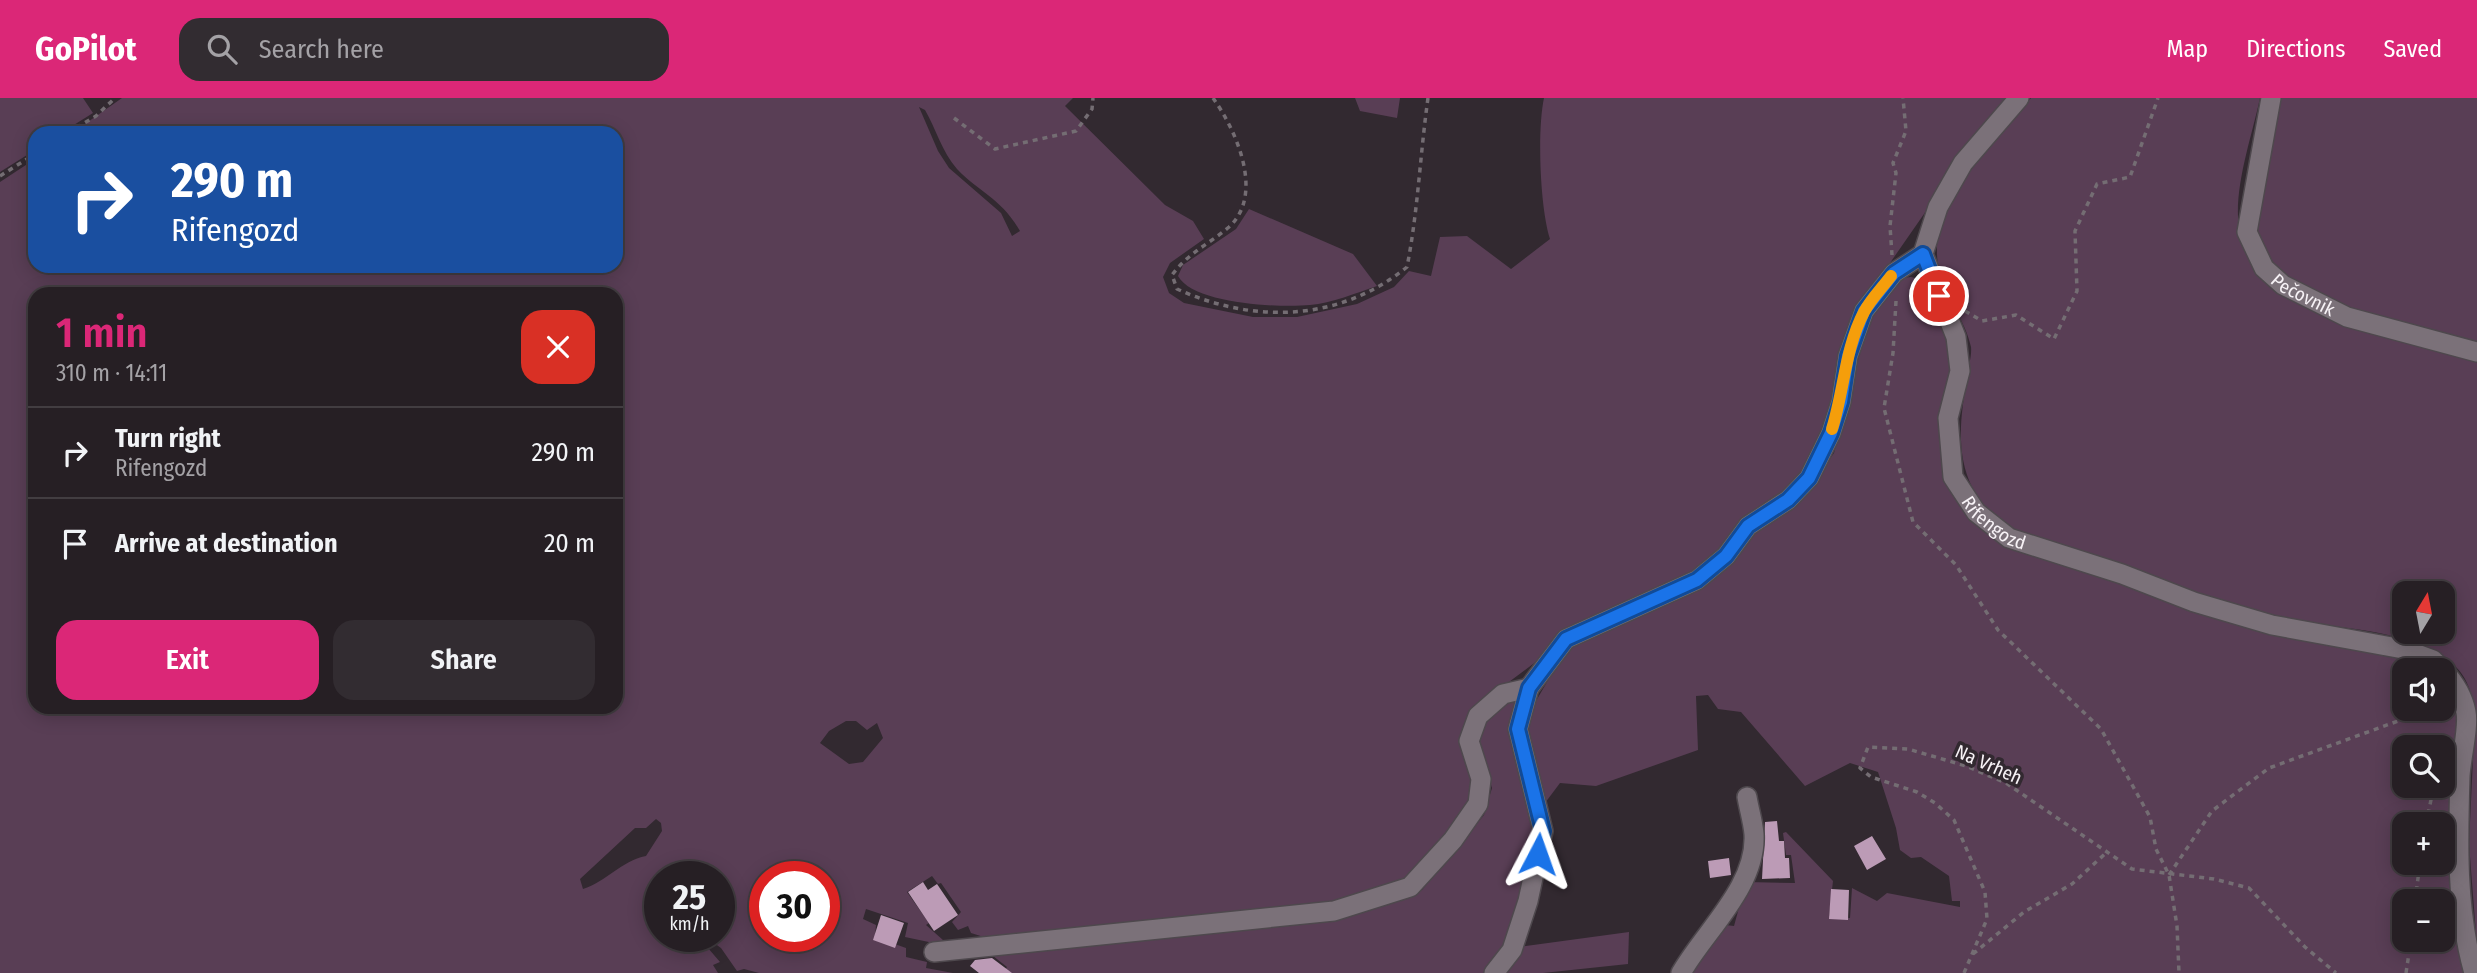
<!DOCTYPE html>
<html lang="en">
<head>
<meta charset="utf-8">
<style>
  body { margin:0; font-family:"Fira Sans Condensed",sans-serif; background:#322c31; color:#f1f3f6; height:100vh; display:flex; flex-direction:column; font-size:26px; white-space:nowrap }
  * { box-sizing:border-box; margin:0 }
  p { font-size:23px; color:#a4a2a6 }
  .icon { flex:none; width:38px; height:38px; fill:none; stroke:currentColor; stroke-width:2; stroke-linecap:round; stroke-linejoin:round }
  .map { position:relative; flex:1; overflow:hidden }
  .details { position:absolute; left:28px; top:189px; width:595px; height:427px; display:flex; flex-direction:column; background:#261f24; border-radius:21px; box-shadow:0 4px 18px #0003,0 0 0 2px #423d41 }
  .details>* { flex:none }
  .banner { position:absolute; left:28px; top:28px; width:595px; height:147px; border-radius:21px; box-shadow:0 4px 18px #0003,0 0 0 2px #423d41; background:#1a4fa0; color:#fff; overflow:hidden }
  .needle { width:46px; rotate:10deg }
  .controls { position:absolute; left:2392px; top:483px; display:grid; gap:14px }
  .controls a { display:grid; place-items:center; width:63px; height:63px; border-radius:14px; background:#261f24; box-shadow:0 4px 18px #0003,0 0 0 2px #423d41; font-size:35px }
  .speed { position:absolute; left:644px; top:763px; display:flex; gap:14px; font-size:35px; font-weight:700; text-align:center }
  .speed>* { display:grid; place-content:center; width:91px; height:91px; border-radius:50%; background:#261f24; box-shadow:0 4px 18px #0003,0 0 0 2px #423d41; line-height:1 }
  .speed small { font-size:18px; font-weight:400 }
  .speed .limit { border:10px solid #d22; background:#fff; color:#111 }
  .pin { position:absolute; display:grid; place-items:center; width:60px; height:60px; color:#fff; margin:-30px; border:4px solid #fff; border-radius:50%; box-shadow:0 2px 7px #0007 }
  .me { position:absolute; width:77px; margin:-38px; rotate:4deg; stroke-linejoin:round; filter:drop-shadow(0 0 5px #0008) }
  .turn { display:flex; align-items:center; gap:24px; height:147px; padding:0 28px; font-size:32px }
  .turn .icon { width:91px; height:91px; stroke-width:2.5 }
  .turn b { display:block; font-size:49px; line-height:60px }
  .round { display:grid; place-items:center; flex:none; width:74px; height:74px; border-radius:21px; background:#322c31 }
  .summary { display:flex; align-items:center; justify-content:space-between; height:119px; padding:0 28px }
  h1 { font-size:42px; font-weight:600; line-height:52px; color:#db2777 }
  .cta { display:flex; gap:14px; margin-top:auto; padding:14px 28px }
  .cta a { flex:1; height:80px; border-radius:21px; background:#db2777; color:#fff; font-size:28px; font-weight:600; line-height:80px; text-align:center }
  .cta a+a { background:#322c31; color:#f1f3f6 }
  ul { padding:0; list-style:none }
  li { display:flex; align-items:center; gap:21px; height:91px; padding:0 28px; border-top:2px solid #423d41 }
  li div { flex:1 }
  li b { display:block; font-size:26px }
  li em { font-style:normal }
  header { display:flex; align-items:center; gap:42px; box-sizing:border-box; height:98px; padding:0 35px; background:#db2777; color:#fff }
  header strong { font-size:33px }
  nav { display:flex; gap:38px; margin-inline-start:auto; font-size:24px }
  .search { width:490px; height:63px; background:#322c31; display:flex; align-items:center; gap:18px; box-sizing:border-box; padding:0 24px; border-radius:21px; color:#a4a2a6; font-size:26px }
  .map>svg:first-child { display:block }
  .green { fill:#593e55; fill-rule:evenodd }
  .building { fill:#bc9bb6 }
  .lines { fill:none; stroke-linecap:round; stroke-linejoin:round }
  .street-casing { stroke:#4e484d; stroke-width:22 }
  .path { stroke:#746d73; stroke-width:3.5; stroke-dasharray:5 5; stroke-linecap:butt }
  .street { stroke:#7b7179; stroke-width:19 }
  .route-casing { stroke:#114b97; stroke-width:18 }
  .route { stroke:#1a73e8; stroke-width:12 }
  .slow { stroke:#f59e0b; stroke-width:12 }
  .labels { text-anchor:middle; stroke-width:7; stroke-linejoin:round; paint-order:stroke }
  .street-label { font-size:19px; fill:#f7f2f6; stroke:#322930 }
</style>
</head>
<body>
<header>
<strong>GoPilot</strong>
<div class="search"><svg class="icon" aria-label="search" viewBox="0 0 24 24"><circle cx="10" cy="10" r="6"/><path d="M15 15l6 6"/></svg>Search here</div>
<nav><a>Map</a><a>Directions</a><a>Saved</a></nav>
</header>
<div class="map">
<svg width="2477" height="875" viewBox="0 0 2477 875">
  <rect width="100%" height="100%" fill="#322930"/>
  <path class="green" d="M0 0H83L93 15 61 35H35V52L0 74Z
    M122 0H1073L1065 8 1165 107 1193 123 1204 141 1170 165 1163 179 1169 195 1184 205 1253 219H1297L1357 206 1394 189 1409 173 1431 178 1440 139 1467 138 1511 171 1550 141C1540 109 1537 33 1544 0H2009L1942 84 1924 116 1874 188 1822 343 1804 374 1710 464 1556 544 1537 563 1470 613 1461 637 1465 664 1475 686 1470 705 1409 781 1343 803 987 840 971 835 968 828 958 832 952 824 961 814 941 785 938 786 932 778 907 794 929 825 926 827 943 842V847L905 839 908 825 866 811 863 821 876 827 875 839 906 850V859L927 864 926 870 953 875H759L744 871 737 873 721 850 707 840 702 843 720 864 713 867 718 875H0V84L35 61V168H616V35H72ZM919 9 925 12C936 31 942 54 957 71 980 95 1001 100 1020 133L1012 138 1001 115 949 70 938 53ZM35 196H616V609H35ZM846 623H856L867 632 877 625 883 640 863 664 849 666 820 645 829 633ZM656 721 661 725 662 733 646 758C621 763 606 784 583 791L580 781 635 730H646ZM660 779H719V838H660ZM765 779H824V838H765Z
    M1355 0H1400L1397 20 1360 13Z
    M2031 0H2260C2251 43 2230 98 2241 141 2261 221 2409 243 2477 262V848L2469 746 2475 619C2473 597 2468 577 2449 563 2401 528 2333 532 2276 519 2216 506 2158 484 2100 464 2069 453 2035 445 2007 427 1992 417 1979 405 1972 389 1955 354 1961 316 1967 280 1968 270 1972 258 1971 249 1965 221 1945 199 1939 171 1924 110 1996 43 2031 0ZM2404 495H2443V534H2404Z
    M2279 0H2477V247L2342 210 2281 180 2259 145 2255 119Z
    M1249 111 1353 156 1377 188C1356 195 1332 205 1310 207 1280 210 1193 206 1178 178L1183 167 1236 131Z
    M1911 179 1924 182 1952 249 1941 351 1943 369 2024 455 2066 469 2412 561 2432 572H2404V611H2443V581L2458 602 2467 875H1688L1717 826 1734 828 1746 784 1795 785 1791 757H1786L1783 735 1786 734 1833 783 1829 818 1850 820 1852 790 1877 803 1887 795 1960 809V803H1952L1949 778 1921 759 1911 760 1900 752 1896 730 1878 674 1850 665 1805 688 1741 614 1718 611 1708 597 1696 598 1698 652 1596 688 1560 685 1545 705 1526 637V620L1564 555 1584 538 1623 518 1750 438 1808 392 1834 355 1867 227 1886 190 1902 180ZM2404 649H2443V688H2404ZM2404 726H2443V765H2404ZM2404 803H2443V842H2404Z
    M1510 601 1517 602 1536 743 1515 833 1488 875H1003L1007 869 988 854 1330 821 1422 792 1484 717 1492 690 1476 637 1484 620Z
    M1629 834 1628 866 1543 875H1502L1518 849Z"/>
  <path class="building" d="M1777 723 1779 743H1784L1785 760H1789L1790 780 1762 781 1765 724Z
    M1872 738 1886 761 1867 772 1854 748Z
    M1729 760 1731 777 1710 780 1708 763Z
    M923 784 928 792 937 786 958 817 934 833 908 794Z
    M1831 791 1849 792 1848 822 1829 821Z
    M881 817 904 825 895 850 873 842Z
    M992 860 1012 875H979L970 868 975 862Z"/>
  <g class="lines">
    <g class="street-casing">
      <g id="street">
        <path id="s1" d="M2019 0 1963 65 1938 109 1923 156 1956 239 1960 273 1948 320 1953 379 1976 414 2009 440 2122 476 2194 504 2272 527 2403 551 2433 562 2443 572"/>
        <path id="s2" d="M2271 0 2247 134 2264 170 2283 187 2347 219 2477 254"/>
        <path d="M2443 572C2454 584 2463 598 2466 614 2469 629 2461 660 2460 678 2458 743 2456 812 2474 875"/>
        <path d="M934 854 1334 813 1410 789 1453 742 1478 706 1481 681 1469 643 1478 618 1503 596 1529 590"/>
        <path d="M1494 875 1512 852 1528 803 1543 733 1518 631 1529 590 1566 541 1697 482 1726 458 1748 428 1788 402 1809 380 1831 335 1841 304 1848 258 1864 213 1894 175 1923 156"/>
        <path d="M1681 875C1705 833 1757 788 1754 736 1753 724 1749 711 1747 699"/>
      </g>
    </g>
    <path class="path" d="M1213 0C1236 32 1265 96 1229 129 1208 147 1189 154 1172 177L1177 191C1254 226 1339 224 1407 169 1418 113 1420 57 1428 0
      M954 20 995 51 1076 33 1092 11 1093 0
      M68 35 96 18 115 0
      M0 78 35 56
      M1892 157 1890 128 1896 75 1893 65 1906 33 1903 0
      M1896 203 1893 255 1884 310 1913 424 1956 467 1998 532 2101 631 2150 719 2156 751 2169 777 2177 828 2179 875
      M1965 213 1982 223 2016 217 2054 241 2077 193 2075 133 2097 86 2130 79 2158 0
      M2426 726 2432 697 2438 688
      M2169 777 2212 713 2269 670 2431 611
      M2415 803 2420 765
      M1973 856 2024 814 2072 786 2107 754
      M1964 875 1987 821 1985 794 1954 722 1935 705 1917 694 1871 679 1860 670 1868 649 1908 651 1966 668 2006 685 2132 771 2214 781 2249 790 2305 849 2336 875
      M2406 875 2411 842"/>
    <use href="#street" class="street"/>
  </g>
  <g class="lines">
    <g class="route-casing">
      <path id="route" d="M1538 756 1543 733 1518 631 1529 590 1566 541 1697 482 1726 458 1748 428 1788 402 1809 380 1831 335 1841 304 1848 258 1864 213 1894 175 1923 156 1939 198"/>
    </g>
    <use href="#route" class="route"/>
    <path class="slow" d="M1832 331C1844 293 1845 250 1864 214 1871 201 1882 190 1891 178"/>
  </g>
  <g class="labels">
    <g class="street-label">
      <text dy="7" stroke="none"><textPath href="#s2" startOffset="224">Pečovnik</textPath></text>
      <text dy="7" stroke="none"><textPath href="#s1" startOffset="480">Rifengozd</textPath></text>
      <text transform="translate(1989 666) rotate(24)" y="7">Na Vrheh</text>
    </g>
  </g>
</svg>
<div class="controls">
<a><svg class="needle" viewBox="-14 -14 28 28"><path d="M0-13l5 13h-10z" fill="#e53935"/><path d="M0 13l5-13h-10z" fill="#a4a2a6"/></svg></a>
<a><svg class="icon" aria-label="sound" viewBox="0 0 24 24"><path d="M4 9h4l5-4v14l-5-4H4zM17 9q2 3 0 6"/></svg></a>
<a><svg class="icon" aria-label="search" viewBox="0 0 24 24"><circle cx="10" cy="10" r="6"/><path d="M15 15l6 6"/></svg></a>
<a>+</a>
<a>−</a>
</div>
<div class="speed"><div>25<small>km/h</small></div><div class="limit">30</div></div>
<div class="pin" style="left:1939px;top:198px;background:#d93025"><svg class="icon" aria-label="arrive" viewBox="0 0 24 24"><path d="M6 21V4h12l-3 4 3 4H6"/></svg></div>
<svg class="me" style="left:1538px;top:756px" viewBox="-20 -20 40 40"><path d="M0-17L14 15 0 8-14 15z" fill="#1a73e8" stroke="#fff" stroke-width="4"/></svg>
<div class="banner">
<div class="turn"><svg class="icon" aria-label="right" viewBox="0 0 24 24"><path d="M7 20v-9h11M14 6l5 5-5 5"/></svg><div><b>290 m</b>Rifengozd</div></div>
</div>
<section class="details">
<div class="summary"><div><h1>1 min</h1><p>310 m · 14:11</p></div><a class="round" style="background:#d93025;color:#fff"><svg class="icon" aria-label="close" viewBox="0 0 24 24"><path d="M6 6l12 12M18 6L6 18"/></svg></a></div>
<ul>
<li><svg class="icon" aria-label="right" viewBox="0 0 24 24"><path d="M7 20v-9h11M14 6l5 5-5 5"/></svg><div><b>Turn right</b><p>Rifengozd</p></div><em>290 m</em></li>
<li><svg class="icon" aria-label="arrive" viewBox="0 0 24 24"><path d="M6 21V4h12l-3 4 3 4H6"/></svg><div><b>Arrive at destination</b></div><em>20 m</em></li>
</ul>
<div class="cta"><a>Exit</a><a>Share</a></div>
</section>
</div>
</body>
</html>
